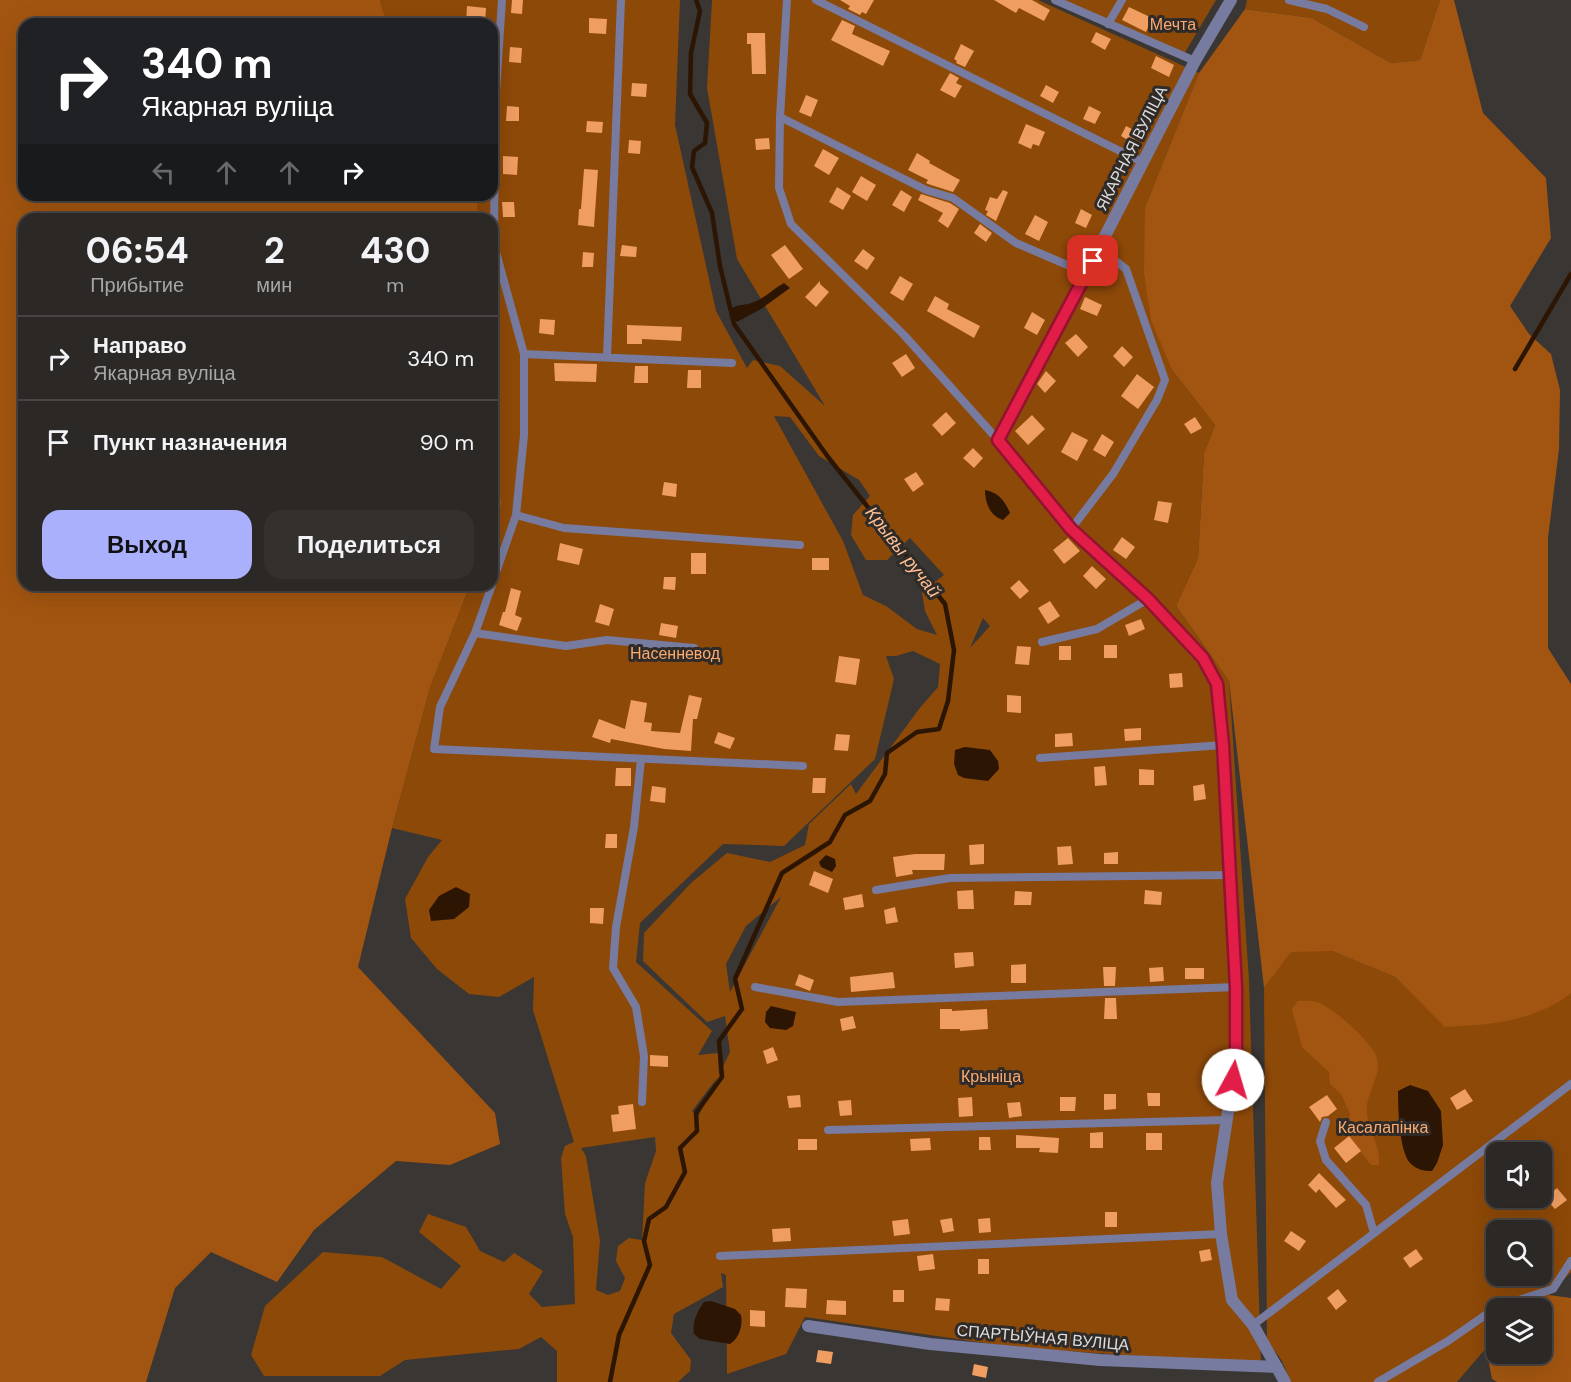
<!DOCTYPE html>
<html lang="ru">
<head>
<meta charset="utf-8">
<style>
  body { margin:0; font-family:"DM Sans",sans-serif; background:#33302e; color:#f1f3f6; height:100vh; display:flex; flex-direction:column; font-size:22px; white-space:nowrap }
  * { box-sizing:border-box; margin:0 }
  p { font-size:20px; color:#a6a6a7 }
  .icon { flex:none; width:33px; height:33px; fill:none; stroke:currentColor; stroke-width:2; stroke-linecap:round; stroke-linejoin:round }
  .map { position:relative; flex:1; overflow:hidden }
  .sheet { position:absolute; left:18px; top:213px; width:480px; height:378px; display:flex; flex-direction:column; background:#2b2826; border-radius:18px; box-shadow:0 6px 24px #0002,0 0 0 2px #474443 }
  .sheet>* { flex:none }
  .guide { position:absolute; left:18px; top:18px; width:480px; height:183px; border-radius:18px; box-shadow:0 6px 24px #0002,0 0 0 2px #474443; background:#202124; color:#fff; overflow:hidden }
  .tools { position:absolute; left:1486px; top:1142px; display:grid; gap:12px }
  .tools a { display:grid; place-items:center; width:66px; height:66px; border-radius:12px; background:#2b2826; box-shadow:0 6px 24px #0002,0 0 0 2px #474443; font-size:30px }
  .pin { position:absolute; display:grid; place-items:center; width:51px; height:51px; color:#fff; margin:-26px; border-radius:12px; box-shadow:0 3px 9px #0006 }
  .me { position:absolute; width:66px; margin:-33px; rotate:6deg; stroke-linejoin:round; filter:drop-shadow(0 0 4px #0008) }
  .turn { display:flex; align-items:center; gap:21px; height:126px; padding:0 24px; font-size:27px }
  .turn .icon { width:78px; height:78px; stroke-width:2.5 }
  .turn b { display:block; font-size:42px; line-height:51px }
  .lanes { display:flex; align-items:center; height:57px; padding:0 24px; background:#0003; justify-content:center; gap:30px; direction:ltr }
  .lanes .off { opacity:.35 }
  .eta { display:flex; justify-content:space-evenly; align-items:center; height:102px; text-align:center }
  .eta b { font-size:36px; font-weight:700; line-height:42px }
  .primary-button { display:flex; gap:12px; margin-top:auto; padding:12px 24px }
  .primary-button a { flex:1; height:69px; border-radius:18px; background:#aab0fb; color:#111; font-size:24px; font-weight:700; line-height:69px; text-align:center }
  .primary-button a+a { background:#33302e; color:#f1f3f6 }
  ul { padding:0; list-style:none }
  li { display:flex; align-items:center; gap:18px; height:84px; padding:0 24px; border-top:2px solid #474443 }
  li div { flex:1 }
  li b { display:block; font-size:22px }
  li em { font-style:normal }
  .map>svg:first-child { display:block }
  .green { fill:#8d4908; fill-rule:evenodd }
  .forest { fill:#a25510 }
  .water { fill:#2d1503 }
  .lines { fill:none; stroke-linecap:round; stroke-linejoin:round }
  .stream { stroke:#2d1503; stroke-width:4.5 }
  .building { fill:#ef9d61 }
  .service { stroke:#777b9f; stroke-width:8 }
  .minor { stroke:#777b9f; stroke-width:12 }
  .route-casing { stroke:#92132f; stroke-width:15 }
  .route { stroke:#e11d48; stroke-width:10 }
  .labels { text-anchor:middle; stroke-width:6; stroke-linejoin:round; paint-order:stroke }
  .park-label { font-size:16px; fill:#fdaa6e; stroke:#2f2b29 }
  .street-label { font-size:16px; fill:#dfdddc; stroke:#2f2b29 }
  .water-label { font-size:18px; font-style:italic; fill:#ffbf94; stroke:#2f2b29 }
</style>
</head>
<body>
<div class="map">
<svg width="1571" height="1382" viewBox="0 0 1571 1382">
  <rect width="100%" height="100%" fill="#393633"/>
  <path class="green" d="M380 0H680L675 125 716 311 747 368 753 360 780 366 825 406 737 259 707 88 712 0H1038L1199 73 1145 207 1172 370 1215 425 1204 453 1198 558 1176 606 1229 681 1249 980 1261 1364 1020 1348 805 1317 786 1354 727 1374 726 1275 721 1273 723 1287 674 1314 671 1333 691 1360 690 1371 678 1382H557V1351L541 1337 519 1349 405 1360 380 1376H264L251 1355 265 1306 323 1252 382 1257 441 1289 461 1266 419 1232 428 1214 466 1227 480 1251 504 1262 514 1253 543 1271 529 1294 542 1307 575 1304 573 1237 565 1214 561 1158 565 1146 574 1142 533 1010 534 977 499 997 469 994 437 969 411 938 405 899 428 857 442 840 392 828 430 688 470 585H492V530L502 504 492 461V219H477V195H492V24H387ZM774 416 790 417 819 456 859 480 870 496 853 515 851 535 866 560H887L910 538 944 575 922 592 925 611 937 635 917 629 886 606 863 595 843 541ZM983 618 990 626 970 648ZM913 651 940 664 938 687 919 709 856 794 851 784 809 824 805 845 770 862 727 853 691 883 644 933 643 961 707 1022 725 1016 730 1052 719 1075 718 1053 698 1055 712 1031 636 962 640 923 723 844 784 846 875 759 894 679 886 656H896ZM781 897 730 992 726 964 746 926ZM717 1078 698 1117 692 1111ZM655 1137 656 1151 645 1183 642 1240 629 1238 618 1246 616 1261 625 1278 620 1291 608 1295 596 1290 600 1241 586 1156 581 1148Z
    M1061 0H1216L1183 56Z
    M1247 0H1440L1420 60 1391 63 1312 18 1245 9Z
    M1291 951H1332L1395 977 1445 1026 1508 1003 1571 993V1272L1549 1295 1534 1308H1497V1339L1486 1348 1457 1382H1291L1282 1361 1267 1340 1264 988ZM1497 1152H1542V1197H1497ZM1497 1230H1542V1275H1497Z"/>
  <path class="forest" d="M0 0H380L387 24H24V195H477V219H24V585H470L430 688 392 828 358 967 495 1113 500 1144 450 1165 396 1161 314 1230 277 1282 211 1252 175 1288 146 1382H0Z
    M1440 0H1454L1483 113 1546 178 1551 238 1510 306 1529 334 1551 354 1560 390 1559 449 1548 538V648L1571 684V993C1564 1000 1555 1003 1547 1008 1512 1024 1483 1025 1445 1027L1395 977 1332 951 1291 952 1264 988 1229 681 1176 606 1198 558 1204 453 1215 425 1172 370 1151 320 1144 273 1145 207 1199 73 1245 9 1312 18 1391 63 1420 60Z
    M492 461 502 504 492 530Z
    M1298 1001C1304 1001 1311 1000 1316 1002 1331 1005 1373 1043 1377 1058 1382 1078 1365 1093 1367 1112 1368 1133 1381 1144 1379 1165H1371L1350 1139 1348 1131 1350 1114 1341 1094 1330 1084 1329 1072 1302 1047 1292 1009Z
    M1549 1295 1571 1298V1382H1497L1492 1379 1486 1348 1497 1339V1353H1542V1308H1534Z"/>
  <path class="water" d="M784 283 790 288 761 309 737 322 732 317 730 310C738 303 745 306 754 302 765 298 773 289 784 283Z
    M985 490C998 492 1005 501 1010 513L1003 520C990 516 985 503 985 490Z
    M965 747 990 750 998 761 999 769 988 781 964 778 958 775 954 764 955 750Z
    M826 855 835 859 836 866 832 872 821 867 819 862Z
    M456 887 470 894 469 907 454 919 431 921 429 910 439 896Z
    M771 1006 796 1012 793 1026 786 1030 770 1028 765 1022 766 1012Z
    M1410 1085 1428 1091 1441 1111 1443 1145 1437 1163 1432 1171C1424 1171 1417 1170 1410 1163 1399 1151 1398 1107 1398 1091Z
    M711 1301 735 1309 741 1315C743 1326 739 1338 730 1344L700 1339 694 1334C692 1322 697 1312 704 1302Z"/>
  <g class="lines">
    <path class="stream" d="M1515 369 1571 274
      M610 1382 619 1335 650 1265 644 1241 649 1219 666 1207 685 1172 680 1148 697 1131 696 1113 722 1077 719 1041 742 1009 735 979 782 873 830 842 845 815 870 801 885 774 887 753 917 732 939 729 948 701 954 650 945 604 828 457 734 324 720 266 712 213 692 167 694 151 705 143 707 123 690 94 691 53 700 11 696 0"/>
  </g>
  <path class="building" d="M512 0H523L522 14 511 13Z
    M840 0H874L866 14 862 12 860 15 848 9 850 6Z
    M994 0H1032L1050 10 1044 21 1019 8 1016 13Z
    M467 6 486 8 485 24H466Z
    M1129 7 1152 18 1146 32 1122 20Z
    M589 18 607 19 606 34 589 33Z
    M842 20 855 26 852 34 890 51 883 66 831 40Z
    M1096 32 1111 39 1105 50 1091 42Z
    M747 33H765L766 74H752L751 44H747Z
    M961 44 974 51 965 67 956 63 957 61 954 59Z
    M510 47 522 48 521 63 509 62Z
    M1156 56 1174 65 1169 77 1151 68Z
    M950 73 959 78 956 83 962 86 955 98 940 90Z
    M632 83 647 84 646 97 631 96Z
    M1046 85 1059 92 1053 103 1040 96Z
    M806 95 818 100 811 117 799 112Z
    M507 106 519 107V121H506Z
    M1089 106 1101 112 1095 124 1083 119Z
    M587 121 603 122 602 133 586 132Z
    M1026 124 1045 132 1039 146 1033 144 1031 149 1018 143Z
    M1126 126 1138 132 1133 143 1121 136Z
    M769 138 770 149 756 150 755 139Z
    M629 140 641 141 640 154 628 153Z
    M823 149 839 158 829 175 814 166Z
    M917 153 930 161 929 163 960 180 953 192 928 184 926 183 928 180 908 170Z
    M503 156 518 157 517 175 503 174Z
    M584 169 598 170 594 227 578 225 579 209H581Z
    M861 176 876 185 867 201 852 192Z
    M837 187 851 196 843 210 829 202Z
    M901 190 912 197 904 212 892 205Z
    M1003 190 1008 192 996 221 986 215 988 211 985 210 990 197 997 199Z
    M921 194 950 203 959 209 948 228 938 221 943 213 918 200Z
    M502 202H514L515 217H503Z
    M1081 209 1092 215 1086 228 1075 223Z
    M1035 215 1048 222 1039 241 1025 234Z
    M980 224 992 233 986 242 974 233Z
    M622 245 637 247 636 257 620 256Z
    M785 245 803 269 789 279 771 255Z
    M863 249 875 258 867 270 854 261Z
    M583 252 594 253 593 267H582Z
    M900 276 913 284 903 301 890 293Z
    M820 281V284L829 292 816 307 805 297Z
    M935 296 949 304 947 309 980 326 974 338 927 311Z
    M1085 297 1102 305 1097 316 1080 309Z
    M1032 312 1045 320 1037 335 1024 328Z
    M540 319 555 320 554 335 539 333Z
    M627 325 682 327 681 341 642 339V344H627Z
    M1076 334 1088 347 1078 357 1065 343Z
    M1122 346 1133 357 1124 367 1113 356Z
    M906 354 915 368 902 377 892 363Z
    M554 363 597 364 596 382 555 381Z
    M635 366H648V383H634Z
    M688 370H701V388H687Z
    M1046 371 1056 381 1045 393 1037 384Z
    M1137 374 1154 387 1138 409 1121 396Z
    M946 412 956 423 942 436 932 425Z
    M1032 415 1045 429 1028 445 1015 431Z
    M1195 417 1202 428 1191 434 1184 424Z
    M1072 432 1088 440 1077 461 1061 452Z
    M1102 434 1114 442 1105 457 1093 450Z
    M973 448 983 458 974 468 963 458Z
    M916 472 924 484 913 492 904 479Z
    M664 482 677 484 676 497 662 495Z
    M1158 501 1172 503 1168 523 1154 520Z
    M1122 537 1135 547 1126 559 1113 550Z
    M1068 538 1080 551 1064 564 1053 550Z
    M560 543 583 549 579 565 557 560Z
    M691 553H706V574H691Z
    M812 558H829V570H812Z
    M1092 566 1106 579 1096 589 1083 576Z
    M664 577H676L675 590 663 589Z
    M1019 580 1029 591 1020 599 1010 588Z
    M511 588 521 591 515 615 522 618 517 631 499 625 503 612H505Z
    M1050 601 1060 616 1048 624 1038 608Z
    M600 604 614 609 609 626 595 622Z
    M1141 619 1145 629 1129 636 1125 625Z
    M661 623 678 626 676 638 659 635Z
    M1104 645H1117V658H1104Z
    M1017 646 1031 647 1029 665 1015 664Z
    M1059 646H1071V660H1059Z
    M839 656 860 659 856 685 835 682Z
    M1182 673 1183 687 1170 688 1169 674Z
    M689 695 702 698 697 719H693L691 751 664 749 611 739 610 743 592 737 599 719 625 729 631 700 647 703 644 722 652 723 651 731 680 733Z
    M1007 695 1021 696V713L1007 712Z
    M1141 728V740L1125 741 1124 729Z
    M718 732 735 738 730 749 714 743Z
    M1072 733 1073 746 1055 747V734Z
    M836 734 850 735 848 751 834 750Z
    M1105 766 1107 785 1095 786 1094 767Z
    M616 768H631V786H615Z
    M1139 769 1154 770V785H1139Z
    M813 778H826L825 793H812Z
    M1204 784 1206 799 1194 801 1193 786Z
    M652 786 666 788 665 803 650 801Z
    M606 834H617V848H605Z
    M984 844V864L970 865 969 845Z
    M1071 846 1073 864 1058 865 1057 847Z
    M1118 852V864H1104V853Z
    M915 854H945L944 870H912L913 874 896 877 893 857Z
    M814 871 833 879 828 893 809 885Z
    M973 890 974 909H958L957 891Z
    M1145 890 1162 892 1161 905 1144 904Z
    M1015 891 1032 892 1031 905H1014Z
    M862 894 864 907 845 910 843 898Z
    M895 907 898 922 886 924 884 910Z
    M590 908H604L603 924 590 923Z
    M973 952 974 966 955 968 954 953Z
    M1026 964V983H1011V965Z
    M1103 967H1116L1115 986H1104Z
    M1163 967 1164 981 1150 982 1149 968Z
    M1185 968H1204V979H1185Z
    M893 972 895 988 851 992 850 977Z
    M799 974 814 980 810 991 795 985Z
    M1105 998H1116L1117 1019H1104Z
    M940 1009H952V1011L987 1009 988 1029 960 1031V1029H940Z
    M853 1016 856 1028 842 1031 840 1019Z
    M773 1047 778 1060 767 1064 763 1051Z
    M650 1055 668 1056V1067L650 1066Z
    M1465 1089 1473 1101 1457 1110 1450 1098Z
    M1147 1093H1160V1106H1148Z
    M1104 1094H1116V1109L1104 1110Z
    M800 1095 801 1107 789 1108 787 1096Z
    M1327 1095 1337 1109 1328 1116 1322 1117 1320 1122 1309 1107Z
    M972 1097 973 1116 959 1117 958 1098Z
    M1060 1097H1076L1075 1111H1060Z
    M851 1100 852 1115 840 1116 838 1101Z
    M1020 1102 1022 1116 1009 1118 1007 1103Z
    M633 1104 636 1129 613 1132 611 1115 619 1114 618 1106Z
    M1103 1132V1148H1090V1133Z
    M1146 1133H1162V1150H1146Z
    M1016 1135 1059 1138 1058 1153 1039 1152 1040 1148H1016Z
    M1349 1136 1361 1151 1346 1163 1334 1148Z
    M979 1137H990L991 1150H979Z
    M930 1138 931 1150 911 1151 910 1139Z
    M798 1139H817V1150H798Z
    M1319 1173 1346 1200 1336 1208 1319 1189 1316 1193 1308 1185Z
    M1557 1188 1567 1200 1555 1209 1545 1198Z
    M1105 1212H1117V1227H1105Z
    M952 1218 954 1231 943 1233 940 1220Z
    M990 1218 991 1232 979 1233 978 1219Z
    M908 1219 910 1234 894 1236 892 1221Z
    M790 1228 791 1241 773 1242 772 1229Z
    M1291 1231 1306 1241 1299 1251 1284 1241Z
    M1210 1249 1212 1260 1201 1262 1199 1251Z
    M1416 1249 1423 1259 1410 1268 1403 1258Z
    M933 1254 935 1269 919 1271 917 1256Z
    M978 1259H989V1274H978Z
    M786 1288 807 1289 806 1308 785 1307Z
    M1338 1289 1347 1301 1336 1310 1327 1298Z
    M893 1290H904V1302H893Z
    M936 1298 950 1299 949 1311 935 1310Z
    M827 1300 846 1301V1315L826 1314Z
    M750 1310 765 1311V1327L750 1326Z
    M1007 1330 1021 1331V1343L1006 1342Z
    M818 1350 833 1352 831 1364 816 1362Z
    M974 1364 988 1367 986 1378 972 1375Z"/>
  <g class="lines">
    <path class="service" d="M502 0 495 107 494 245 524 354 732 363
      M787 0 780 117 779 188 791 224 904 335 998 440
      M816 0 1142 162
      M1055 0 1195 61
      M1289 0 1327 9 1364 27
      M1108 24 1122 0
      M780 117 926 190 953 198 1016 243 1086 273
      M607 357 621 0
      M516 515 564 528 800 545
      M1071 529 1113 474 1157 400 1165 380 1126 269 1099 248
      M492 584 516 515 524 435V354
      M492 585 475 633 566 646 607 640 694 648
      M475 633 440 707 434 749 803 766
      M1042 642 1097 629 1148 599
      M1040 758 1223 745
      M641 759 634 827 616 927 613 968 636 1007 644 1056 642 1102
      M876 890 950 878 1231 875
      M755 987 838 1002 1236 987
      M1326 1122 1320 1141 1326 1160 1366 1205 1374 1233
      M828 1130 1227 1120
      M720 1256 1221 1234
      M1253 1325 1571 1084
      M1378 1382 1448 1341 1497 1307 1553 1289 1571 1261"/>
    <path class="minor" d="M1231 0 1195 61 1086 273 998 440 1071 529 1148 599 1203 658 1217 684 1231 875 1236 987V1060L1217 1183 1221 1234 1232 1300 1253 1325 1285 1382
      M808 1326 930 1344 1100 1360 1277 1367"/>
  </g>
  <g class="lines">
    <g class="route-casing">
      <path id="route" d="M1093 261 998 440 1071 529 1148 599 1203 658 1217 684 1223 745 1236 987V1060L1233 1080"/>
    </g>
    <use href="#route" class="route"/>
  </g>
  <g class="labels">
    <g class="park-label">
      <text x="1173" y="30">Мечта</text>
      <text x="675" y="659">Насенневод</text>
      <text x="991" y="1082">Крыніца</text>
      <text x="1383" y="1133">Касалапінка</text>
    </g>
    <g class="street-label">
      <text transform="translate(1131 148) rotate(-63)" y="6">ЯКАРНАЯ ВУЛІЦА</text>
      <text transform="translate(1043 1337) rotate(5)" y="6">СПАРТЫЎНАЯ ВУЛІЦА</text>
    </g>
    <g class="water-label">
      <text transform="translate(903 552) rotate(52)" y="6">Крывы ручай</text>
    </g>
  </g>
</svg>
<div class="tools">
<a><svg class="icon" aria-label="sound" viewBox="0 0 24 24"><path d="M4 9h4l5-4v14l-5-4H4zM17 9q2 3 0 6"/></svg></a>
<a><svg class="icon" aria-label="search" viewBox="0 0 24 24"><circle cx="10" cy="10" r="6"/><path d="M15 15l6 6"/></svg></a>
<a><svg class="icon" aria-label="layers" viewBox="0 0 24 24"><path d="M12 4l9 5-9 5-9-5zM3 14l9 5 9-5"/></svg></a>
</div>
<div class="pin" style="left:1093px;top:261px;background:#d93025"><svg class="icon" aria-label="arrive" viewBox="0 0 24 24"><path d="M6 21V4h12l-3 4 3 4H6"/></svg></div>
<svg class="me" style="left:1233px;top:1080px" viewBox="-20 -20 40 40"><circle r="19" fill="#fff"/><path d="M0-13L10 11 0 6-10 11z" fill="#e11d48"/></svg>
<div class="guide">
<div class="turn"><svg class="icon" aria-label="right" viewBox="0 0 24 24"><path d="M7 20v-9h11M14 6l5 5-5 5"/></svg><div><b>340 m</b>Якарная вуліца</div></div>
<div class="lanes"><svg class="icon off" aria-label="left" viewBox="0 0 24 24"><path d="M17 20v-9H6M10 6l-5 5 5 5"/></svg><svg class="icon off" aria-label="ahead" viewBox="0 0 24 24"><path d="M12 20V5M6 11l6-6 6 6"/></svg><svg class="icon off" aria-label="ahead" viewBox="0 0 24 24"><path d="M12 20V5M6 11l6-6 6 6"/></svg><svg class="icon" aria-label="right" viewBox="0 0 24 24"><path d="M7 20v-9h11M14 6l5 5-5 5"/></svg></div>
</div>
<section class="sheet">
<div class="eta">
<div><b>06:54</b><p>Прибытие</p></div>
<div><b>2</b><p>мин</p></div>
<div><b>430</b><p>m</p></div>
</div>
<ul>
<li><svg class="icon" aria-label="right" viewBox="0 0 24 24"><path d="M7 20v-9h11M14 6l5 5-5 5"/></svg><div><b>Направо</b><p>Якарная вуліца</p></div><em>340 m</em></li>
<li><svg class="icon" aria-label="arrive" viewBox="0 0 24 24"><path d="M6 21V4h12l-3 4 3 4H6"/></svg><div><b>Пункт назначения</b></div><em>90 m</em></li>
</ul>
<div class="primary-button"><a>Выход</a><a>Поделиться</a></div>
</section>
</div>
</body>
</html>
